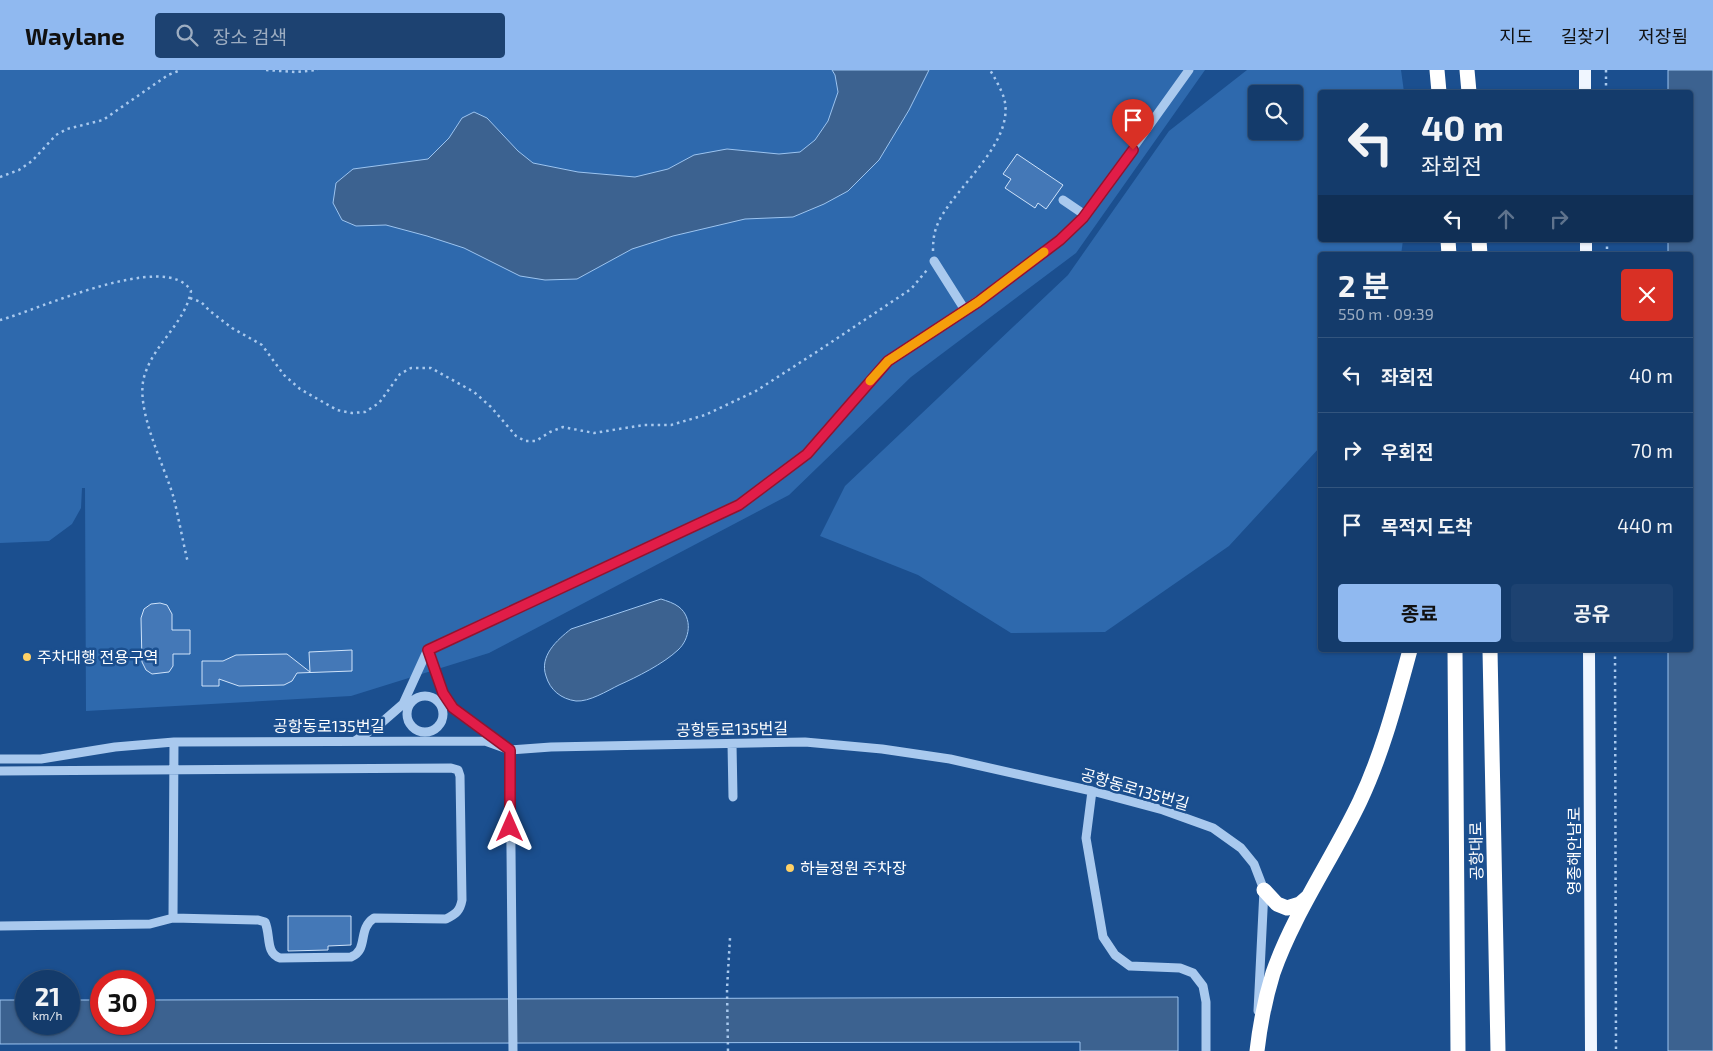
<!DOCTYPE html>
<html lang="ko">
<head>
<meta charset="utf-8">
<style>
  body { margin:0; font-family:"Exo 2","Noto Sans KR",sans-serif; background:#1d4271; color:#f1f3f6; height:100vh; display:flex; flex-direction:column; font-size:19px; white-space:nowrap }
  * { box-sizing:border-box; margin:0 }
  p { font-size:16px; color:#9dadc1 }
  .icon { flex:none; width:28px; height:28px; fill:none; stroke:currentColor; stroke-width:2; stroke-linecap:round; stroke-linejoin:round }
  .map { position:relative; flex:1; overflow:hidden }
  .drawer { position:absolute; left:1318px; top:182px; width:375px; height:400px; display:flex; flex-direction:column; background:#143b6b; border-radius:5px; box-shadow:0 1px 4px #0004,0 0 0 1px #33557e }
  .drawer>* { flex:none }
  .banner { position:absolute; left:1318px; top:20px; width:375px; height:152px; border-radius:5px; box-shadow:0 1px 4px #0004,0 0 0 1px #33557e; background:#143b6b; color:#f1f3f6; overflow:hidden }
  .fabs { position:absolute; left:1248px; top:15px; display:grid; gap:10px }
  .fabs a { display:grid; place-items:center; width:55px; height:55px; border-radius:5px; background:#143b6b; box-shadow:0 1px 4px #0004,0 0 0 1px #33557e; font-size:25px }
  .speed { position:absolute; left:15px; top:900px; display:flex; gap:10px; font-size:25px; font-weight:700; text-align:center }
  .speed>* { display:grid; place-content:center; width:65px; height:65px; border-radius:50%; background:#143b6b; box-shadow:0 1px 4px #0004,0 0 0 1px #33557e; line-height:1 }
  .speed small { font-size:12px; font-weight:400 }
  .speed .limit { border:8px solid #d22; background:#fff; color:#111 }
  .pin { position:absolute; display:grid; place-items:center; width:42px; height:42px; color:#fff; margin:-51px -21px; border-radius:50% 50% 50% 0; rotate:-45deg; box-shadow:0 0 5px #0007 }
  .pin .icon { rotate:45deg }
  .me { position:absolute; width:55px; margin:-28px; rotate:0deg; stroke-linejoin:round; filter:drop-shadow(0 0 4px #0008) }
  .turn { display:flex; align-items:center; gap:18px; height:105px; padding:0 20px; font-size:22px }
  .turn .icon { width:65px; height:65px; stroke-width:2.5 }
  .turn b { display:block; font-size:35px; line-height:42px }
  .lanes { display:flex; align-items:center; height:48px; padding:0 20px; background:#0003; justify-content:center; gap:25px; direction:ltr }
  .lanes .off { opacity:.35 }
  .round { display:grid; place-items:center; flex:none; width:52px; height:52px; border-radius:5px; background:#1d4271 }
  .summary { display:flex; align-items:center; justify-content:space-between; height:85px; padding:0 20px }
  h1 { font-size:30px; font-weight:700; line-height:38px }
  .primary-button { display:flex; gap:10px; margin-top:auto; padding:10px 20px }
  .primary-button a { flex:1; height:58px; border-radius:5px; background:#90b9f0; color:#111; font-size:20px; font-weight:700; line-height:58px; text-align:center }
  .primary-button a+a { background:#1d4271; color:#f1f3f6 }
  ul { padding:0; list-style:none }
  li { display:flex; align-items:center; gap:15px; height:75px; padding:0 20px; border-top:1px solid #33557e }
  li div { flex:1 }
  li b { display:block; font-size:19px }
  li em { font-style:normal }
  header { display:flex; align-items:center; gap:30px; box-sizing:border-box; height:70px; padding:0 25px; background:#90b9f0; color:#111 }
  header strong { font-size:24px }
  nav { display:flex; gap:28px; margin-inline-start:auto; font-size:18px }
  .search { width:350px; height:45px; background:#1d4271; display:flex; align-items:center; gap:12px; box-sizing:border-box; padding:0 18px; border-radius:5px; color:#9dadc1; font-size:19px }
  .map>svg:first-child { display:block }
  .green { fill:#2e69ad; fill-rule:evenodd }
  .water { fill:#3c6290; stroke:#9cc4f0 }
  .building { fill:#4478b7; stroke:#cfe3fa }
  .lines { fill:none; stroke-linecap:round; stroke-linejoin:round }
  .path { stroke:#a9c9ee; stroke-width:2.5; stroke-dasharray:2.5 4; stroke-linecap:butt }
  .minor { stroke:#a9c9ee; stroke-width:9 }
  .major { stroke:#f0f6ff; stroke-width:12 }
  .highway { stroke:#fff; stroke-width:15 }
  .route-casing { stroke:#92132f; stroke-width:12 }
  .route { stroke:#e11d48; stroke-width:9 }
  .slow { stroke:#f59e0b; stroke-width:9 }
  .poi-dot { fill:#ffd166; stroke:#1b4f8f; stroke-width:2 }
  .labels { text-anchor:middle; stroke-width:5; stroke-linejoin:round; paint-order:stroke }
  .poi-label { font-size:16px; fill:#fff; stroke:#1b4f8f; text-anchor:start }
  .street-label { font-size:16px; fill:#fff; stroke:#1b4f8f }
</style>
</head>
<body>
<header>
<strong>Waylane</strong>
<div class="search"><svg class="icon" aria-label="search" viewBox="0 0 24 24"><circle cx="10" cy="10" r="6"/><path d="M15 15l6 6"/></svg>장소 검색</div>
<nav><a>지도</a><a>길찾기</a><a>저장됨</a></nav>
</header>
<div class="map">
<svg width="1713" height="981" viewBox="0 0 1713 981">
  <rect width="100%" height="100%" fill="#1b4f8f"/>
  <path class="green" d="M0 0H1205L1076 183 911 307 789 425 489 583 351 626 86 641 85 418H82L81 438 72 454 49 471 0 473Z
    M1247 0H1401L1404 22H1320V170H1403L1401 185H1320V377L1229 476 1105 562 1011 563 918 505 820 466 845 416 1068 205 1169 61ZM1256 24H1294V61H1256Z"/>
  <path class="water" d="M832 0H929L909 40 879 90 848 121 824 134 793 147 745 149 673 166 632 179 577 209 545 210 520 206 464 178 427 166 386 155 356 156 342 150 333 133 336 113 353 99 428 89 449 68 462 48 474 42 487 48 518 81 533 93 578 102 635 107 668 99 694 85 727 79 779 84 800 82 815 70 828 51 838 22 835 5Z
    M1668 0H1713V981H1668V580H1690V185H1668V170H1690V22H1668Z
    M661 529C667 531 674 533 679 537 693 548 690 569 678 580 663 594 637 607 619 615 607 621 589 632 576 631 561 629 550 620 546 606 539 586 557 570 571 559Z
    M1178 927V981H1080V972L0 974V930H26V954H69V930H101V954H144V930Z"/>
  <path class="building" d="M1017 84 1063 115 1046 139 1038 133 1035 138 1005 118 1011 109 1003 104Z
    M160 533 167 535 172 544V560H190V584H173V596L169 602 152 604 146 600 142 592 141 548 144 539 151 534Z
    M352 580V601L297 603 292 611 284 615 239 616 219 609V616H202V591H223L236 585 287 584 310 602 309 582Z
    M288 846H351V875L328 876V880L288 881Z"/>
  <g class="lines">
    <path class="path" d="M266 0 295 2 318 0
      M1606 0V22
      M0 107 19 100 32 91 56 65 67 59 103 50 168 5 181 0
      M1607 170V185
      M933 181C933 170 934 161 939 151 956 116 1016 72 1004 28 1001 19 995 8 990 0
      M190 228 201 232 210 241 232 258 262 275 284 305 300 319 337 340 352 343 365 342 379 333 400 304 411 298H431L474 322 491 337 516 366 525 371H536L550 362 563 357 594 363 644 355H671L705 345 756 321 818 281 911 219 927 200
      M0 250C36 241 167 179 191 221 185 253 155 273 145 304 133 337 165 396 174 429 179 450 183 472 188 493
      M1615 580 1616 981
      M728 981 727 919 730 868"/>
    <path class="minor" d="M1063 130 1085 145
      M934 191 965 240
      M428 579 443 623 453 639 510 680 513 981
      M407 644a18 18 0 1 1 36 0a18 18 0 1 1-36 0Z
      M355 671 380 654 403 634 428 579 739 435 807 384 888 291 989 223 1060 170 1083 148 1189 0
      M732 674 733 727
      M0 689H41L115 677 174 672 485 671 510 680 551 677 805 672 882 679 950 689 1092 721 1163 740 1213 758 1241 778 1254 794 1264 820 1258 941
      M0 701 451 698 458 700 460 706 462 830C460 841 456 844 446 849L374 848C357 859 369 880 351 887L280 888C265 883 271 865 265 852L258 850 173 848 150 854 0 856
      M1092 721 1086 768 1103 867 1115 885 1130 896 1180 898 1193 903 1203 916 1206 932V981
      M173 848 174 672"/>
    <path class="major" d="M1585 0V22
      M1586 170V185
      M1589 580 1591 981"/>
    <path class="highway" d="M1437 0 1439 22
      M1467 0 1469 22
      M1448 170 1449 185
      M1479 170 1480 185
      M1455 580 1458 981
      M1490 580 1498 981
      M1264 820 1277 834 1287 838 1300 834 1308 827
      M1257 981C1260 955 1265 929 1273 903 1294 843 1333 788 1360 731 1383 682 1396 631 1410 580"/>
  </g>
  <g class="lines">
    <g class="route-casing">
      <path id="route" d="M510 757V680L453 638 443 623 428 580 739 435 807 384 888 291 978 232 1060 170 1083 148 1133 80"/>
    </g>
    <use href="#route" class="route"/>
    <path class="slow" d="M870 311 888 291 978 232 1044 182"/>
  </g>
  <g class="poi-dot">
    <circle cx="27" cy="587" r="5"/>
    <circle cx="790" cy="798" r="5"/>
  </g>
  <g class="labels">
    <g class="poi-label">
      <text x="37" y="593">주차대행 전용구역</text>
      <text x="800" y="804">하늘정원 주차장</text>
    </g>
    <g class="street-label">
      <text x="329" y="662">공항동로135번길</text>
      <text transform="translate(732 659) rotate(-1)" y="6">공항동로135번길</text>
      <text transform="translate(1135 719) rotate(16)" y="6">공항동로135번길</text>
      <text transform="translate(1476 781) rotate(-91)" y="6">공항대로</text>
      <text transform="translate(1574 781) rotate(-90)" y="6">영종해안남로</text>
    </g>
  </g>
</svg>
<div class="fabs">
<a><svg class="icon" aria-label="search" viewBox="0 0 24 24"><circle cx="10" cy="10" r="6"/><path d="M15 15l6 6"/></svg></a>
</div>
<div class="speed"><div>21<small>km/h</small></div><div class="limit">30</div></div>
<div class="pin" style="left:1133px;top:80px;background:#d93025"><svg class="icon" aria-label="arrive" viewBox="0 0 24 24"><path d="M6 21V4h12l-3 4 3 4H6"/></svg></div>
<svg class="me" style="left:510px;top:757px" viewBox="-20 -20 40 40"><path d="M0-17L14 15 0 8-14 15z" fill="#e11d48" stroke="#fff" stroke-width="4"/></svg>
<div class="banner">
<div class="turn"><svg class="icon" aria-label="left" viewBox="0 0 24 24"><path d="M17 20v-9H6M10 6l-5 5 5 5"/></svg><div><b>40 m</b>좌회전</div></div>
<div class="lanes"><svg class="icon" aria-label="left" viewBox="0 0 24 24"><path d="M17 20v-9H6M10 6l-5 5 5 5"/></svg><svg class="icon off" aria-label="ahead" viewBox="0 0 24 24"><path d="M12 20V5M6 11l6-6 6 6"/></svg><svg class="icon off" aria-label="right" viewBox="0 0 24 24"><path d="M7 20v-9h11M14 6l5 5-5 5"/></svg></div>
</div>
<section class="drawer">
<div class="summary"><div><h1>2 분</h1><p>550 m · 09:39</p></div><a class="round" style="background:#d93025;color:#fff"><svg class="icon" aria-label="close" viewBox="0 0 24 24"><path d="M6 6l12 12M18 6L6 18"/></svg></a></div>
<ul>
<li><svg class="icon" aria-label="left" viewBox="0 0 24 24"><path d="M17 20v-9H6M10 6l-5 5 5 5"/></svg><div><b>좌회전</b></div><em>40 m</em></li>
<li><svg class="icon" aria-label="right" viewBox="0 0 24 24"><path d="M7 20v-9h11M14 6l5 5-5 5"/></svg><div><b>우회전</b></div><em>70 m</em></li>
<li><svg class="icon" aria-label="arrive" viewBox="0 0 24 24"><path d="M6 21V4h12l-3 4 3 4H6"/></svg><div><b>목적지 도착</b></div><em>440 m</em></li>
</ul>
<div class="primary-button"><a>종료</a><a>공유</a></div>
</section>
</div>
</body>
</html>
